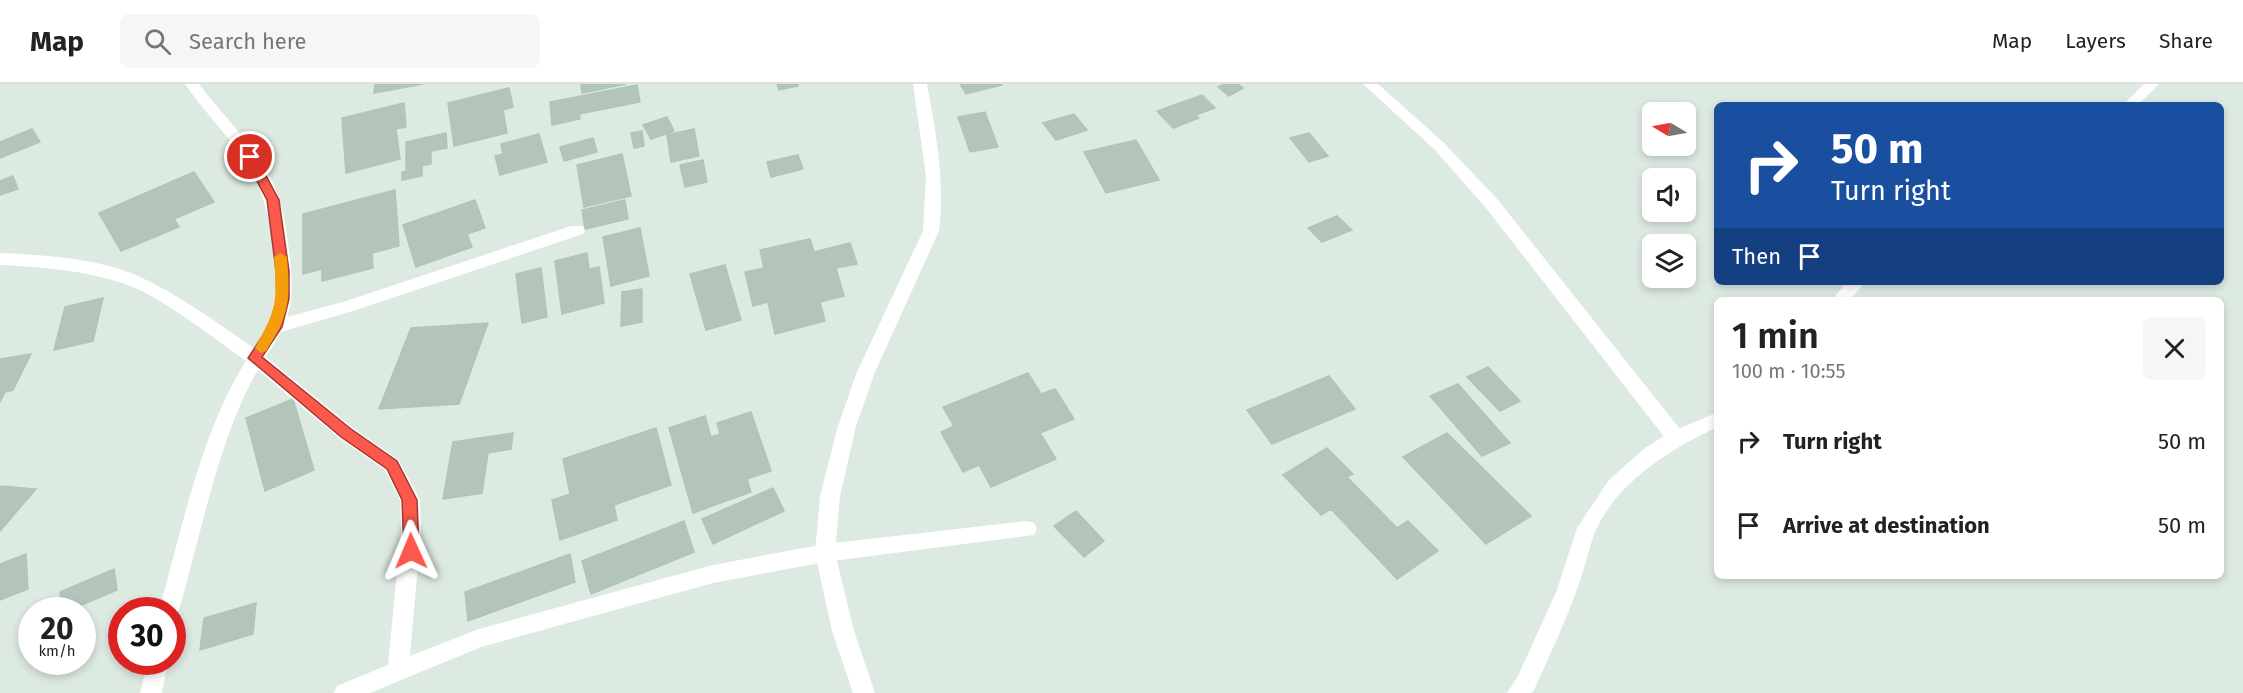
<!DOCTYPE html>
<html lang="en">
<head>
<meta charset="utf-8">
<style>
  body { margin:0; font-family:"Fira Sans",sans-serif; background:#f6f6f6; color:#222; height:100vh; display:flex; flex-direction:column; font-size:22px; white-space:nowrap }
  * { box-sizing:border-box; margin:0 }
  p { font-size:20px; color:#767676 }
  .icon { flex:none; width:33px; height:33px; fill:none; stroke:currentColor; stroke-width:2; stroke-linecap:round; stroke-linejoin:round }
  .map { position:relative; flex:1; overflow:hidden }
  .drawer { position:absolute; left:1714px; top:213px; width:510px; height:282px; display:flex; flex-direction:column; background:#fff; border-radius:9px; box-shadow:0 3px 9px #0003 }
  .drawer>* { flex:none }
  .banner { position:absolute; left:1714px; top:18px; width:510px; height:183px; border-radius:9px; box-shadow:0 3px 9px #0003; background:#1a4fa0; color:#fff; overflow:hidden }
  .needle { width:39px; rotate:280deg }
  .tools { position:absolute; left:1642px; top:18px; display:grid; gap:12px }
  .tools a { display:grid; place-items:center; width:54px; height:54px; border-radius:9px; background:#fff; box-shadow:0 3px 9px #0003; font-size:30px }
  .speed { position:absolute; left:18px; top:513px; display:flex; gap:12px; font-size:30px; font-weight:700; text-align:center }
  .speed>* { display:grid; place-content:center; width:78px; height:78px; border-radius:50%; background:#fff; box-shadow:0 3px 9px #0003; line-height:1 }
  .speed small { font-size:15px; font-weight:400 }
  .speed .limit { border:9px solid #d22; background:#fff; color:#111 }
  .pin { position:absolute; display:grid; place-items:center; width:51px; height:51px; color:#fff; margin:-26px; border:3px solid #fff; border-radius:50%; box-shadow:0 2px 6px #0007 }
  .me { position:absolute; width:66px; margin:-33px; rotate:359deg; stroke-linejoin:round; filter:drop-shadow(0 0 4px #0008) }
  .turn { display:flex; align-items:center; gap:21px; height:126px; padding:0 18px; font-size:27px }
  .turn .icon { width:78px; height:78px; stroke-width:2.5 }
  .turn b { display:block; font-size:42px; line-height:51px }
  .then { display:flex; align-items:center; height:57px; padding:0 18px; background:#0003; gap:12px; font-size:22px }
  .round { display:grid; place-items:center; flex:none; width:63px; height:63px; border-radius:9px; background:#f6f6f6 }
  .summary { display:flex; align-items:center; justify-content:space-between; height:102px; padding:0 18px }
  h1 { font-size:36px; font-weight:600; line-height:45px }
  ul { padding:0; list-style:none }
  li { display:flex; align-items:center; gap:18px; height:84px; padding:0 18px }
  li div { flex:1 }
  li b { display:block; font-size:22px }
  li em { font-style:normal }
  header { display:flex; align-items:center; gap:36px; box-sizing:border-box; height:84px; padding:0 30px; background:#fff; border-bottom:2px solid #e0e0e0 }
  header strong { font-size:28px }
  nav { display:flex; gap:33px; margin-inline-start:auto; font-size:21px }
  .search { width:420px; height:54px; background:#f6f6f6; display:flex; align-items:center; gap:15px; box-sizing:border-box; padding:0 21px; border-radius:9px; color:#767676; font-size:22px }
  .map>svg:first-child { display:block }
  .building { fill:#b3c5bb; stroke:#b0c4b8; stroke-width:1.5 }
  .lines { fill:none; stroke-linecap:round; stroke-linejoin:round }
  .service { fill:#fff; fill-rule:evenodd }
  .minor { fill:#fff; fill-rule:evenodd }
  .tertiary { fill:#fff; fill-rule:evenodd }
  .route { fill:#fb594b; stroke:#a33a31; stroke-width:1.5 }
  .slow { fill:#f59e0b }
</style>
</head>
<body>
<header>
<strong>Map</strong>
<div class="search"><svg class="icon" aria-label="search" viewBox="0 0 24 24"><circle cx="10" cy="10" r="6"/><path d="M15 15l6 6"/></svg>Search here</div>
<nav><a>Map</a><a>Layers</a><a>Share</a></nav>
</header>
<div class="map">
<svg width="2243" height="609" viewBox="0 0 2243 609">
  <rect width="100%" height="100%" fill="#ddeae2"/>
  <path class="building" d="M375 0H423L374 9Z
    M581 0H626L582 9Z
    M777 0H798V2L779 6Z
    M960 0H1002V1L966 10Z
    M1224 0H1238L1243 4 1229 12 1218 3Z
    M637 1 640 18 579 30 580 35 552 41 550 18Z
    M509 4 513 23 503 26 507 49 454 62 448 19Z
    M1202 11 1215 24 1196 31 1199 34 1173 44 1157 27Z
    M404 19 406 43 396 45 400 75 346 89 342 34Z
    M985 28 998 63 970 68 958 33Z
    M1074 30 1087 46 1056 56 1043 39Z
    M667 33 674 47 651 55 643 41Z
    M32 45 40 58 0 74V58Z
    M694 45 699 72 671 78 667 51Z
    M642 47 644 62 634 64 631 49Z
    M446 49 447 64 431 67V80L406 85V58Z
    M1309 49 1328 72 1309 78 1290 54Z
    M539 50 547 78 500 91 495 72 503 70 501 60Z
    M593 54 597 68 564 77 560 63Z
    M1136 56 1159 96 1106 109 1084 68Z
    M622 70 631 112 584 123 577 81Z
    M798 71 803 85 771 93 767 78Z
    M703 76 707 98 685 103 680 81Z
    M422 83V92L402 96V88Z
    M194 88 214 118 174 135 179 143 121 167 99 129Z
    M13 92 18 105 0 111V97Z
    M395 106 399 162 372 169 373 184 322 197V185L303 190V130Z
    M475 116 485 144 467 150 472 163 416 183 403 141Z
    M625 116 628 135 585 145 582 126Z
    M1337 132 1352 146 1322 158 1308 144Z
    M640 144 649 192 611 202 603 153Z
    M810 155 814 168 850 159 857 180 836 184 844 212 820 218 825 237 775 250 768 218 753 222 745 188 764 184 760 166Z
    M587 169 589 185 599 183 604 219 562 230 555 177Z
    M725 181 741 236 706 246 690 190Z
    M541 184 547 233 522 239 516 190Z
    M642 205V238L621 242 622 208Z
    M103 214 93 257 54 266 65 223Z
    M488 239 459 320 379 325 411 244Z
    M31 270 13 306 5 308 0 318V275Z
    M1488 283 1520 317 1500 327 1467 293Z
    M1028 289 1041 310 1055 305 1074 335 1040 349 1056 375 991 403 979 381 963 388 941 348 954 342 943 323Z
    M1329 292 1355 325 1272 360 1247 326Z
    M1458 300 1510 359 1482 372 1430 312Z
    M293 315 314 386 265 407 246 334Z
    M751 328 771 387 747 395 751 408 693 429 669 344 705 332 711 353 720 350 717 339Z
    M656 344 671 401 614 421 617 436 560 456 552 416 570 410 563 375Z
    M513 349 511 365 488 369 482 409 443 415 453 358Z
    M1447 349 1531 432 1486 460 1403 373Z
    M1327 364 1353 390 1347 393 1397 444 1408 437 1438 467 1397 495 1331 425 1321 431 1283 391Z
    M1 402 36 405 0 447V403Z
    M773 404 784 427 713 460 702 435Z
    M1076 427 1104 457 1084 473 1054 442Z
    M684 437 694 468 591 510 582 477Z
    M26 470 28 505 0 516V480Z
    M570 470 575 498 468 537 465 508Z
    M114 485 117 506 70 526H62L60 508Z
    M256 519 253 550 200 566 204 534Z"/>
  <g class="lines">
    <path class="service" d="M1363 0H1378L1444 59 1498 116 1683 349 1685 354 1683 359 1676 361 1669 359 1486 124 1434 65Z"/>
    <path class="minor" d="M185 0H199C223 33 256 61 273 99 284 122 287 149 290 175 292 194 294 214 287 233L346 217 571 142H583L585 146 583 150 356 226 281 248 266 273 353 344 399 376 420 416 421 446 410 572 479 545 713 481 825 460 1027 437 1034 439 1037 445 1034 451 825 478 713 499 481 563 370 609H334L337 602 388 581 401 446 400 416 385 386 339 354 258 286C220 349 200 454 179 526L172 534V526H159C182 445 201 348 246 277 212 253 160 211 122 199 81 186 42 183 0 181V169C43 171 96 174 136 191 178 210 216 238 254 264 263 250 271 235 274 218 281 183 268 114 250 84 231 54 205 29 185 0Z
      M148 578H168L162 609H140Z"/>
    <path class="tertiary" d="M913 0H927C936 49 945 97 939 147L875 288 856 342 840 412 835 469 854 547 875 609H853L832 547 815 469 820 412 838 342 857 288 923 147 926 92Z
      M2144 0H2159L2138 21H2123Z
      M1847 198H1865L1850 216H1832Z
      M1718 328V343C1670 365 1617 398 1595 448 1588 467 1584 487 1577 505 1565 539 1549 573 1534 606L1531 609H1507L1518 592 1557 506 1577 444 1609 396 1645 364 1669 349Z"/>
  </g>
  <path class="route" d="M250 70 256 73 279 116 289 187V215L282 243 262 273 351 345 397 377 417 416 419 467 417 472 411 474 404 467 402 416 387 385 341 353 248 274 269 242 277 215 276 187 267 116 244 73Z"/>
  <path class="slow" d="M280 169 287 173C290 216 290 230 266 267L261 269 255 264C277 224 277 219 274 173Z"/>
</svg>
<div class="tools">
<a><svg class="needle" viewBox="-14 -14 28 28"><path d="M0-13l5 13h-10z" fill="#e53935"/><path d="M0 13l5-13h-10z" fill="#767676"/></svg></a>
<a><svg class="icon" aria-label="sound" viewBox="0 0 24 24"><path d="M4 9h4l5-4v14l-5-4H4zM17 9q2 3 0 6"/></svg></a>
<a><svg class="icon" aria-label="layers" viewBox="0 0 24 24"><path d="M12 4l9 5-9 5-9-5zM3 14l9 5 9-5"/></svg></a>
</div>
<div class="speed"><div>20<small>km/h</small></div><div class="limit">30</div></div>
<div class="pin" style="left:250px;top:73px;background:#d93025"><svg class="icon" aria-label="arrive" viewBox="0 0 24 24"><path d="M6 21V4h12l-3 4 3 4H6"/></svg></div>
<svg class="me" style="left:411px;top:467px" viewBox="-20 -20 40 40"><path d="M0-17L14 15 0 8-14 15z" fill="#fb594b" stroke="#fff" stroke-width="4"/></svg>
<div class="banner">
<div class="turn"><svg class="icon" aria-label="right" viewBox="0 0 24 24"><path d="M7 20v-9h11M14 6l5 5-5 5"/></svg><div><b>50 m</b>Turn right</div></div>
<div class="then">Then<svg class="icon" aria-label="arrive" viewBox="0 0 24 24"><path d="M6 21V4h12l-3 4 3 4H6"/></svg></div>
</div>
<section class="drawer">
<div class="summary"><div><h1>1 min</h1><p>100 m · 10:55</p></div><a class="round"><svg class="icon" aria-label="close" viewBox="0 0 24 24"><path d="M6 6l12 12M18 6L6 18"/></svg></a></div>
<ul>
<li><svg class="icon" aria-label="right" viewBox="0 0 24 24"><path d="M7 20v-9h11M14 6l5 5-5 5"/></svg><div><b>Turn right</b></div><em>50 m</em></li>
<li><svg class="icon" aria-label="arrive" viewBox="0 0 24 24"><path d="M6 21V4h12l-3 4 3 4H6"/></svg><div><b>Arrive at destination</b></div><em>50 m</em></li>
</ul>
</section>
</div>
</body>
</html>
